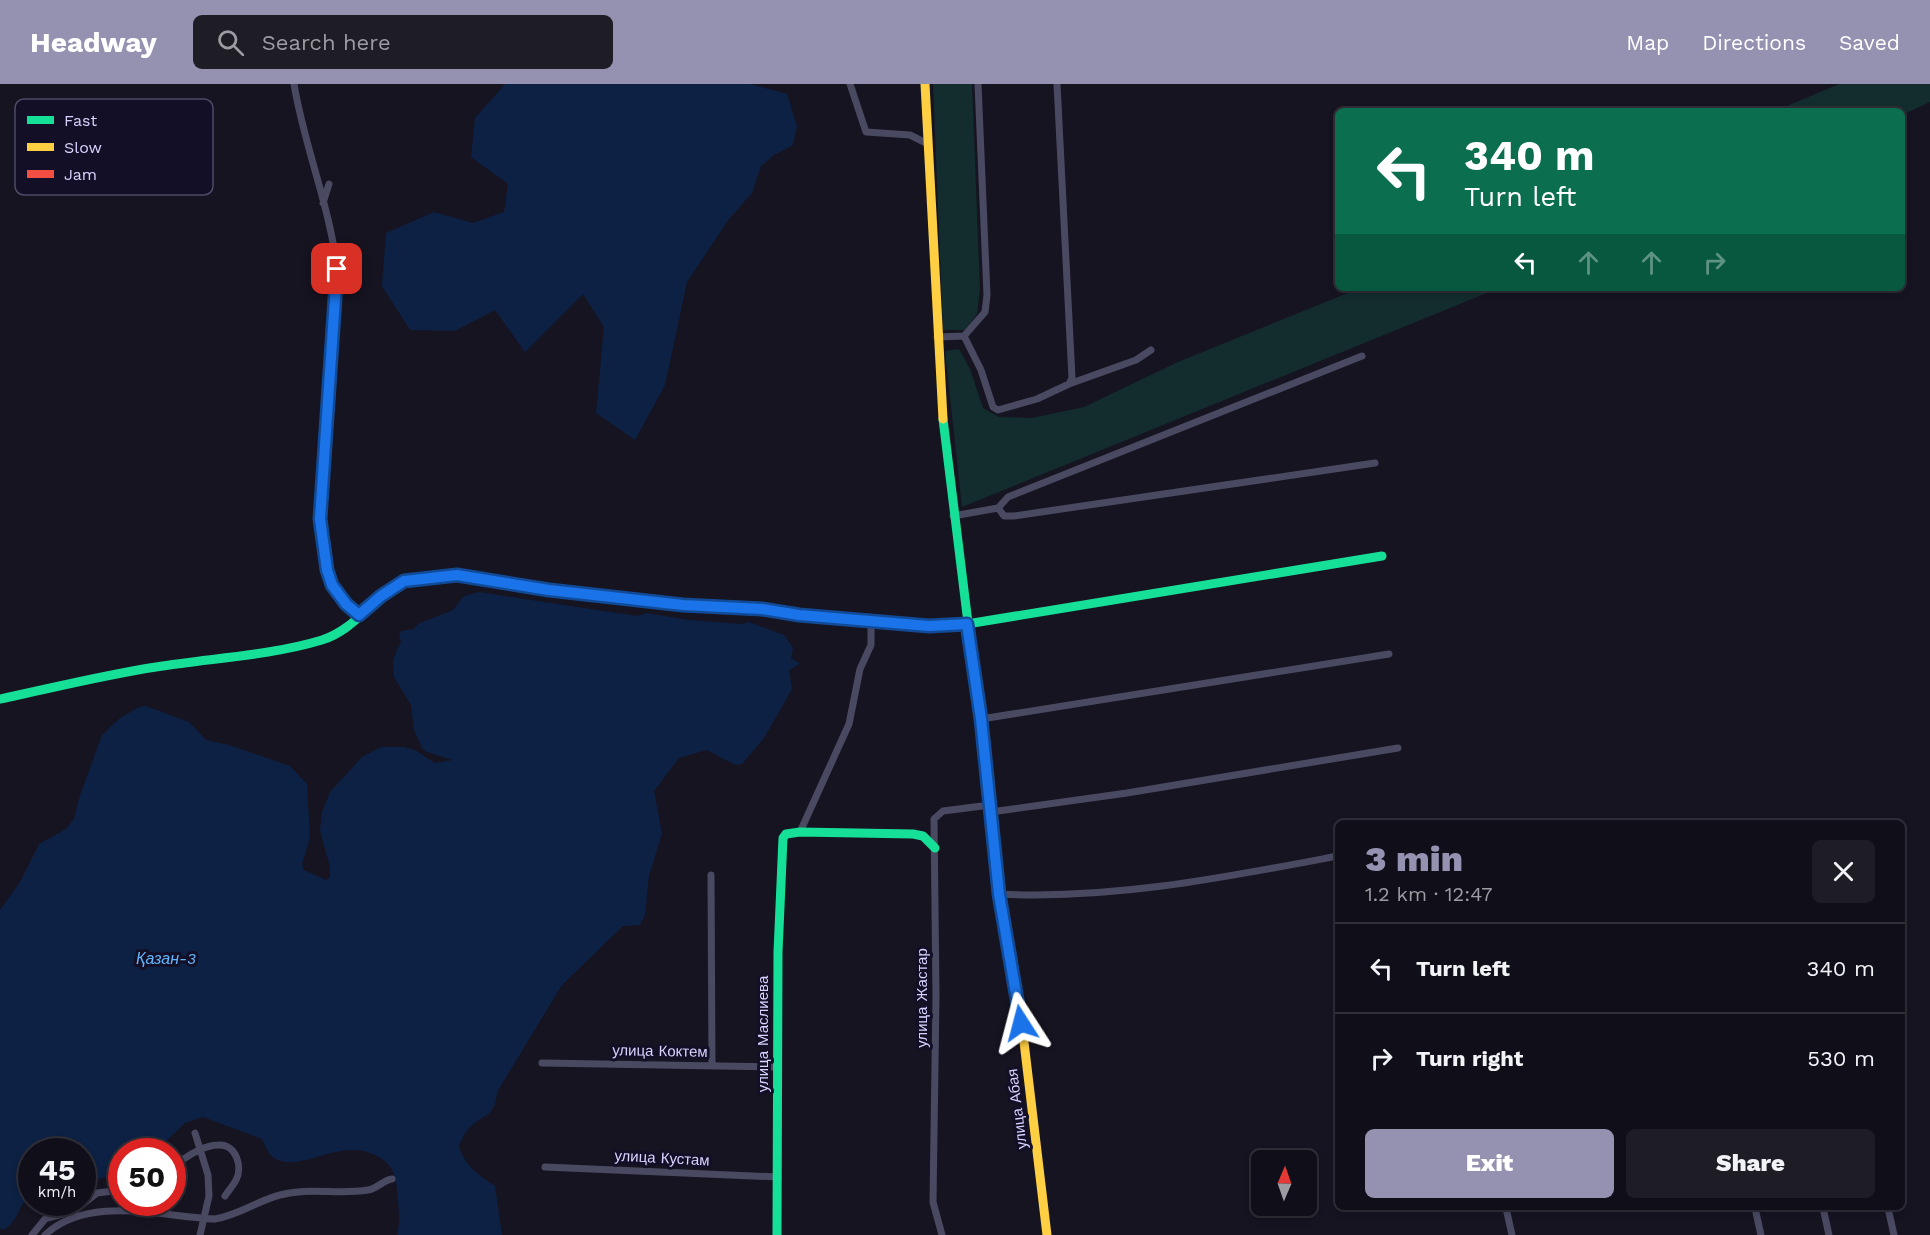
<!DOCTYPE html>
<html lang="en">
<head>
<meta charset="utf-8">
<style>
  body { margin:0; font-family:"Work Sans",sans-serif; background:#1e1d26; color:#f1f3f6; height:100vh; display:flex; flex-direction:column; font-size:22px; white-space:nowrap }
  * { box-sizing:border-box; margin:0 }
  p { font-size:20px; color:#9c9ca2 }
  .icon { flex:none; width:33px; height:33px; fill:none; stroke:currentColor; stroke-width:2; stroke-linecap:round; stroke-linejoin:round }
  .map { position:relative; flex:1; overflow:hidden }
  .details { position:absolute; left:1335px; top:736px; width:570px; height:390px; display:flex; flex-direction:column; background:#100f19; border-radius:9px; box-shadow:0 3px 9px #0003,0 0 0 2px #302f38 }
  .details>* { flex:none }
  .top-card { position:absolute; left:1335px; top:24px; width:570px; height:183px; border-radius:9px; box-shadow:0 3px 9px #0003,0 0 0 2px #302f38; background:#0b6e4f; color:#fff; overflow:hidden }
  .needle { width:39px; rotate:2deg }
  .buttons { position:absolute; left:1251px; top:1066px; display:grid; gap:12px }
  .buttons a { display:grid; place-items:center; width:66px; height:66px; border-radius:9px; background:#100f19; box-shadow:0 3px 9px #0003,0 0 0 2px #302f38; font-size:30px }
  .speed { position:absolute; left:18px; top:1054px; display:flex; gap:12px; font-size:30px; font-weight:700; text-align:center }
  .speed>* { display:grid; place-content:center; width:78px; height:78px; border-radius:50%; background:#100f19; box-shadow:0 3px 9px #0003,0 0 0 2px #302f38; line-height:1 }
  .speed small { font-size:15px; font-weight:400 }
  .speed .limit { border:9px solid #d22; background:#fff; color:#111 }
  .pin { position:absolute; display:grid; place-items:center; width:51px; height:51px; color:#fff; margin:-26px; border-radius:12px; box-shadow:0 3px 9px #0006 }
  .me { position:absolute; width:66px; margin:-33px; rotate:351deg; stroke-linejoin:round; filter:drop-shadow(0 0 4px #0008) }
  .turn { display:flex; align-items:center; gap:21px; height:126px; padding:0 30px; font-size:27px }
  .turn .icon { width:78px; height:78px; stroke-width:2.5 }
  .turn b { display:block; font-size:42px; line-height:51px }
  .lanes { display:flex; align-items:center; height:57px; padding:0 30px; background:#0003; justify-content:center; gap:30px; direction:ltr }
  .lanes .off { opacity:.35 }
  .round { display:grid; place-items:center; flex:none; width:63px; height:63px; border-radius:9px; background:#1e1d26 }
  .overview { display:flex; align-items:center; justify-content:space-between; height:102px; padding:0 30px }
  h1 { font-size:36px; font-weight:800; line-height:45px; color:#9591b1 }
  .action { display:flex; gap:12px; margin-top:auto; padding:12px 30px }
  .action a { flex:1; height:69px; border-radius:9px; background:#9591b1; color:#fff; font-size:24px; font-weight:800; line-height:69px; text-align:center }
  .action a+a { background:#1e1d26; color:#f1f3f6 }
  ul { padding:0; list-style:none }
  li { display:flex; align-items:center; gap:18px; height:90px; padding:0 30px; border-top:2px solid #302f38 }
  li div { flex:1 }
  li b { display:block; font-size:22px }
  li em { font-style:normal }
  header { display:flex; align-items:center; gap:36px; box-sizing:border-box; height:84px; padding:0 30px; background:#9591b1; color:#fff }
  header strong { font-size:28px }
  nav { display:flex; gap:33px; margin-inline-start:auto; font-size:21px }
  .search { width:420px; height:54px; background:#1e1d26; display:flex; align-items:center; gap:15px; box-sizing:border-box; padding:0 21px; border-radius:9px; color:#9c9ca2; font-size:22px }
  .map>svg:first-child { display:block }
  .green { fill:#132c2d }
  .water { fill:#0d2144 }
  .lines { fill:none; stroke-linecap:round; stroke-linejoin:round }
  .street { stroke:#4a4962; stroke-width:7 }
  .fast { stroke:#16e098; stroke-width:9 }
  .slow { stroke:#ffcf43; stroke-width:9 }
  .jam { stroke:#f24e42; stroke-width:9 }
  .route-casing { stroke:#114b97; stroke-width:15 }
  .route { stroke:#1a73e8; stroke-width:10 }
  .labels { text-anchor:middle; stroke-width:6; stroke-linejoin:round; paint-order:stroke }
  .street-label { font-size:15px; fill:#d9d4ff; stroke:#130f26 }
  .water-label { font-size:16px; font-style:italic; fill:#62b6ff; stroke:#130f26 }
  .key { fill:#130f26; stroke:#4e4a67; stroke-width:1.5 }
  .key-label { font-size:16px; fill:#d9d4ff }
</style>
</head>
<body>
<header>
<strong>Headway</strong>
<div class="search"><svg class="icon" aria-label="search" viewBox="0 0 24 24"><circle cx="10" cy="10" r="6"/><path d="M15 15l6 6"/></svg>Search here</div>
<nav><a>Map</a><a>Directions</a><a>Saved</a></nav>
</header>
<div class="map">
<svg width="1930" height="1151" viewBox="0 0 1930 1151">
  <rect width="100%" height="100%" fill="#161421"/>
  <path class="green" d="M933 0H972L980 205 977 230 965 246H943Z
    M1839 0H1930V18L1902 31V27H1775Z
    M1360 204H1499L962 423 945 267 959 265 970 285 983 324 999 333 1032 334 1084 323 1178 278Z"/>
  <path class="water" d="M505 0H750L787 10 797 42 793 61 774 71 761 82 752 109 729 135 687 198 665 301 635 356 596 329 604 243 583 210 525 268 495 226 455 247 410 246 382 202 386 149 434 128 473 139 504 128 508 100 471 73 475 34Z
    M479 508 637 532 647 529 689 536 742 540 749 538 784 551 793 564 791 574 800 580 789 586 792 605 764 654 742 680 735 681 707 666 679 674 654 707 662 749 649 792 645 831 640 841 623 842 562 901 497 1008C495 1034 484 1029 469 1044 465 1048 462 1056 459 1061 463 1081 479 1091 495 1102L502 1151H397C401 1136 398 1121 397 1105 396 1090 391 1079 377 1072 339 1053 307 1087 278 1076 269 1073 266 1063 262 1055L203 1033 185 1039 155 1068H122L121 1089 83 1099 82 1068H32L31 1110C17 1121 22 1133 4 1146L0 1144V826L20 798 39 760 66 745 74 735 79 714 102 651 120 634 139 623 146 622 189 638 206 656 229 661 290 682 307 700 310 754 302 780 304 786 326 796 330 793V783L320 747 322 728 330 708 362 673 381 663H404L415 666 435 679 452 676 427 668 422 664 414 646 411 621 394 593 393 576 401 557 399 551 401 547 414 545 418 540 453 526 464 512Z"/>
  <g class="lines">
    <path class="street" d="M294 0C304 62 330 122 337 185 336 237 330 289 326 341 322 387 310 458 332 501 338 513 349 522 359 531
      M850 0 866 48 910 51 928 60
      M1057 0 1072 294 1069 300
      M323 119 329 100
      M964 252 981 286 993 323 998 326 1037 315 1069 300 1136 276 1151 266
      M937 253 964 252 985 228 987 211 978 0
      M1362 272 1008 413 998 424 1004 432H1014L1375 379
      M953 432 998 424
      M981 635 1389 570
      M991 728 1127 709 1398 664
      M800 748 849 640 860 585 871 561V536
      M711 791 712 982
      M999 810C1112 816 1227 793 1338 772
      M542 979 778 983
      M195 1049 208 1091 209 1112 200 1151
      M545 1083 778 1093
      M172 1084C184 1074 203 1061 219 1061 236 1060 243 1083 236 1096 233 1102 228 1107 225 1112
      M1506 1124 1512 1151
      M1755 1124 1761 1151
      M1823 1124 1829 1151
      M1888 1124 1894 1151
      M32 1151 45 1135 74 1127 97 1109 122 1106
      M45 1151C89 1110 162 1133 215 1135 239 1131 257 1117 280 1111 309 1103 338 1111 368 1106 377 1105 383 1096 392 1095
      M942 1151 933 1118 936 912 934 735 943 727 990 721"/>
    <path class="fast" d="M943 335 1006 849
      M940 541 967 540 1382 472
      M0 615C52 604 104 591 156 583 210 574 269 572 322 556 363 543 379 499 425 493 458 489 491 496 524 501 566 508 608 514 650 518
      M777 1151 778 868 783 754 786 750 800 748 913 750 923 752 935 764"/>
    <path class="slow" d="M925 0 943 335
      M1006 849 1024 958 1047 1151"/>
    <path class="jam" d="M650 518 940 541"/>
  </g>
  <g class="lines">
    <g class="route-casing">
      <path id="route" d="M337 185 320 435 327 486 332 501 346 520 359 531 381 512 404 497 457 491 549 506 683 521 762 525 799 531 929 542 967 540 981 635 999 810 1021 939"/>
    </g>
    <use href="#route" class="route"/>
  </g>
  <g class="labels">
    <g class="street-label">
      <text transform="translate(922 914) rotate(-90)" y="5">улица Жастар</text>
      <text transform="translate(763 950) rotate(-90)" y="5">улица Маслиева</text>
      <text transform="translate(660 967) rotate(1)" y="5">улица Коктем</text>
      <text transform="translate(1017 1025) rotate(-97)" y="5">улица Абая</text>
      <text transform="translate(662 1074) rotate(3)" y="5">улица Кустам</text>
    </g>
    <g class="water-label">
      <text x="166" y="880">Қазан-3</text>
    </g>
  </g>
  <rect x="15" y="15" width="198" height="96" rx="9" class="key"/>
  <rect x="27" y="32" width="27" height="8" fill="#16e098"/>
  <rect x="27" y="59" width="27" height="8" fill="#ffcf43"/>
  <rect x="27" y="86" width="27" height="8" fill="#f24e42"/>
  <g class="key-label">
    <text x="64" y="42">Fast</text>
    <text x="64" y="69">Slow</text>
    <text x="64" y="96">Jam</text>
  </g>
</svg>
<div class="buttons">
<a><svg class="needle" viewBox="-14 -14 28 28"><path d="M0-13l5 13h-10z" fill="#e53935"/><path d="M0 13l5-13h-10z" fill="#9c9ca2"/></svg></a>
</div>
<div class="speed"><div>45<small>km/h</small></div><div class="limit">50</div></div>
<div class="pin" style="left:337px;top:185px;background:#d93025"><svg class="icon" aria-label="arrive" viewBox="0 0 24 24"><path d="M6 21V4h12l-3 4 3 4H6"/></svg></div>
<svg class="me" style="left:1021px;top:939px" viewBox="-20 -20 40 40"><path d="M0-17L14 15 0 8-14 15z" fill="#1a73e8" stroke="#fff" stroke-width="4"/></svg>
<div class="top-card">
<div class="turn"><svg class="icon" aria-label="left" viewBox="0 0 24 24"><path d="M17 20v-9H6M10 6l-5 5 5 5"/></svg><div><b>340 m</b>Turn left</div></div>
<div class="lanes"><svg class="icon" aria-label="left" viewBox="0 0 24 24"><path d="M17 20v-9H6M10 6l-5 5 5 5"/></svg><svg class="icon off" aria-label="ahead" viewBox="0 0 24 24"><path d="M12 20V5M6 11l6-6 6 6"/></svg><svg class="icon off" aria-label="ahead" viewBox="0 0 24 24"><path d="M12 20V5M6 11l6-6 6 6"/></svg><svg class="icon off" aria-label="right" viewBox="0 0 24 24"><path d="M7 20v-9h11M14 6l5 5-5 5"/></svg></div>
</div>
<section class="details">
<div class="overview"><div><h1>3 min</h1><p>1.2 km · 12:47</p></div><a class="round"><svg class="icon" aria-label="close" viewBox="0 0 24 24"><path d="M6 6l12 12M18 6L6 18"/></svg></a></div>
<ul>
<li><svg class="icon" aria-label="left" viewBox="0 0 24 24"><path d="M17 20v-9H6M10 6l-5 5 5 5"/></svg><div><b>Turn left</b></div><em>340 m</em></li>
<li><svg class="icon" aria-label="right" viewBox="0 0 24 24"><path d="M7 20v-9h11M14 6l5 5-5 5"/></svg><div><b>Turn right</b></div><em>530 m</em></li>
</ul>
<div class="action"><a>Exit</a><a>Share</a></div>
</section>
</div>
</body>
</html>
